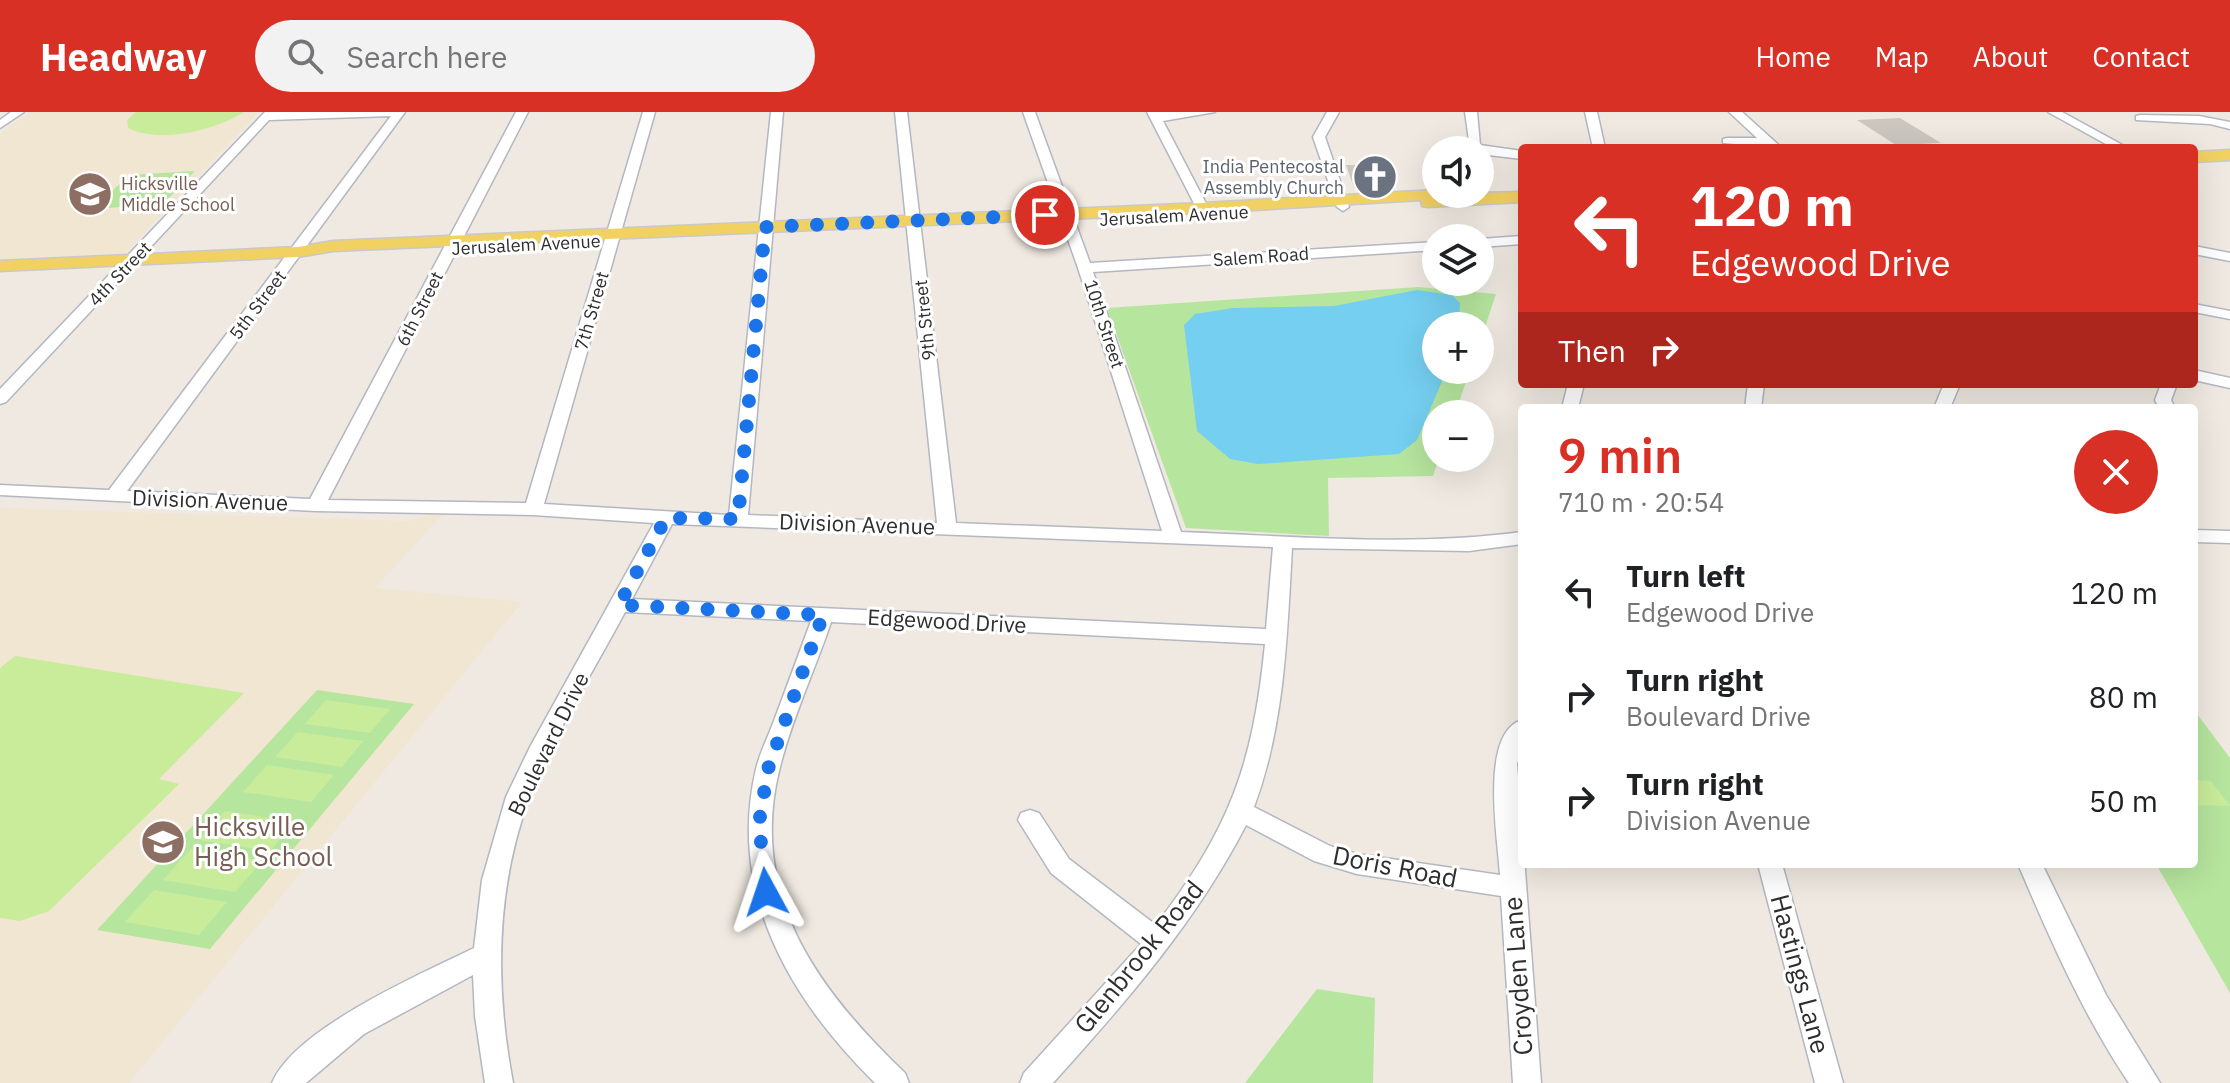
<!DOCTYPE html>
<html lang="en">
<head>
<meta charset="utf-8">
<style>
  body { margin:0; font-family:"IBM Plex Sans",sans-serif; background:#f2f2f2; color:#202124; height:100vh; display:flex; flex-direction:column; font-size:30px; white-space:nowrap }
  * { box-sizing:border-box; margin:0 }
  p { font-size:26px; color:#757577 }
  .icon { flex:none; width:44px; height:44px; fill:none; stroke:currentColor; stroke-width:2; stroke-linecap:round; stroke-linejoin:round }
  .map { position:relative; flex:1; overflow:hidden }
  .panel { position:absolute; left:1518px; top:292px; width:680px; height:464px; display:flex; flex-direction:column; background:#fff; border-radius:8px; box-shadow:0 8px 32px #0002 }
  .panel>* { flex:none }
  .top-card { position:absolute; left:1518px; top:32px; width:680px; height:244px; border-radius:8px; box-shadow:0 8px 32px #0002; background:#d93025; color:#fff; overflow:hidden }
  .controls { position:absolute; left:1422px; top:24px; display:grid; gap:16px }
  .controls a { display:grid; place-items:center; width:72px; height:72px; border-radius:50%; background:#fff; box-shadow:0 8px 32px #0002; font-size:40px }
  .pin { position:absolute; display:grid; place-items:center; width:68px; height:68px; color:#fff; margin:-34px; border:4px solid #fff; border-radius:50%; box-shadow:0 2px 8px #0007 }
  .me { position:absolute; width:88px; margin:-44px; rotate:355deg; stroke-linejoin:round; filter:drop-shadow(0 0 6px #0008) }
  .turn { display:flex; align-items:center; gap:28px; height:168px; padding:0 40px; font-size:36px }
  .turn .icon { width:104px; height:104px; stroke-width:2.5 }
  .turn b { display:block; font-size:56px; line-height:68px }
  .then { display:flex; align-items:center; height:76px; padding:0 40px; background:#0003; gap:16px; font-size:30px }
  .round { display:grid; place-items:center; flex:none; width:84px; height:84px; border-radius:42px; background:#f2f2f2 }
  .overview { display:flex; align-items:center; justify-content:space-between; height:136px; padding:0 40px }
  h1 { font-size:48px; font-weight:600; line-height:60px; color:#d93025 }
  ul { padding:0; list-style:none }
  li { display:flex; align-items:center; gap:24px; height:104px; padding:0 40px }
  li div { flex:1 }
  li b { display:block; font-size:30px }
  li em { font-style:normal }
  header { display:flex; align-items:center; gap:48px; box-sizing:border-box; height:112px; padding:0 40px; background:#d93025; color:#fff }
  header strong { font-size:38px }
  nav { display:flex; gap:44px; margin-inline-start:auto; font-size:28px }
  .search { width:560px; height:72px; background:#f2f2f2; display:flex; align-items:center; gap:20px; box-sizing:border-box; padding:0 28px; border-radius:44px; color:#757577; font-size:30px }
  .map>svg:first-child { display:block }
  .education { fill:#f0e6d1 }
  .green { fill:#b6e59e }
  .pitch { fill:#c9ec9a }
  .water { fill:#75cff0 }
  .building { fill:#cbc7bf }
  .lines { fill:none; stroke-linecap:round; stroke-linejoin:round }
  .minor-casing { stroke:#b4b7c1; stroke-width:3 }
  .major-casing { stroke:#c9c9c9; stroke-width:3 }
  .minor { fill:#fff; fill-rule:evenodd }
  .major { fill:#f2d163; fill-rule:evenodd }
  .route { stroke:#1a73e8; stroke-width:14; stroke-dasharray:0 25.2 }
  .labels { text-anchor:middle; stroke-width:6; stroke-linejoin:round; paint-order:stroke }
  .far-worship-label { font-size:18px; fill:#5b616d; stroke:#fff; text-anchor:end }
  .far-education-label { font-size:18px; fill:#785e54; stroke:#fff; text-anchor:start }
  .far-street-label { font-size:18px; fill:#2e2e2e; stroke:#fff }
  .street-label { font-size:22px; fill:#2e2e2e; stroke:#fff }
  .near-education-label { font-size:26px; fill:#785e54; stroke:#fff; text-anchor:start }
  .near-street-label { font-size:26px; fill:#2e2e2e; stroke:#fff }
</style>
</head>
<body>
<header>
<strong>Headway</strong>
<div class="search"><svg class="icon" aria-label="search" viewBox="0 0 24 24"><circle cx="10" cy="10" r="6"/><path d="M15 15l6 6"/></svg>Search here</div>
<nav><a>Home</a><a>Map</a><a>About</a><a>Contact</a></nav>
</header>
<div class="map">
<svg width="2230" height="971" viewBox="0 0 2230 971">
  <rect width="100%" height="100%" fill="#efe9e1"/>
  <path class="education" d="M30 0H259L124 142 0 148V22Z
    M0 396 409 409 447 398 375 476 522 490 129 971H0Z"/>
  <path class="green" d="M195 59 163 92 93 97 129 63Z
    M1418 175 1496 182 1480 230V214H1436V258H1470L1455 302H1436V346H1439L1433 364 1328 366 1329 424 1186 416 1107 196Z
    M317 578 414 592 210 837 97 818Z
    M2194 598 2230 646V881L2156 752H2194Z
    M1317 877 1375 886 1373 971H1245Z"/>
  <path class="pitch" d="M136 0H244C216 18 160 32 128 16L127 8Z
    M15 544 244 581 159 667 179 672 49 799 20 809 0 806V556Z
    M326 588 390 597 370 621 305 612Z
    M298 620 363 629 342 655 275 645Z
    M267 653 334 663 311 690 243 680Z
    M2194 668 2211 669 2230 694 2194 693Z
    M225 699 295 710 270 739 199 728Z
    M191 737 262 749 235 780 163 768Z
    M154 778 227 790 199 823 125 810Z"/>
  <path class="water" d="M1417 178 1452 183 1460 191 1459 214H1436V258L1446 260 1417 328 1399 342 1258 352 1230 347 1197 319 1184 213 1195 202 1233 196 1334 194Z"/>
  <path class="building" d="M1900 6 1941 31 1896 33 1857 8Z
    M1346 53H1375L1382 70H1378L1380 76H1354Z"/>
  <g class="lines">
    <g class="minor-casing">
      <path id="minor" d="M11 0H24L0 16V8Z
        M265 0H405L127 379 310 387 516 0H528L328 388 526 391 643 0H655L544 392 729 403 771 0H783L748 403 937 411 895 0H907L956 411 1162 419 1078 156 1023 0H1035L1090 151 1436 130V138L1093 160 1181 420C1295 424 1409 435 1522 420V432L1469 439 1292 436C1287 523 1285 612 1254 695L1330 734 1357 742 1500 763C1498 727 1479 621 1522 608V634L1517 652 1541 971H1513L1501 784 1357 762 1314 749 1246 713C1196 810 1126 890 1053 971H1020L1024 961 1141 832 1051 761 1018 708 1021 701 1030 698 1039 701 1069 747 1156 813C1230 716 1253 653 1265 532L831 510C815 558 792 606 780 655 747 783 818 878 905 961L909 971H875C790 887 727 781 756 657 760 640 769 623 775 606 787 574 799 542 811 509L625 500C593 560 555 620 530 684 495 777 495 875 513 971H485L475 904 473 863 364 922 306 971H272C295 916 421 862 474 836L482 768 506 685 530 635 654 411 533 403 316 399 0 383V373L109 378 391 4 269 8 6 290 0 292V277ZM672 412 1273 435 1266 517 632 487Z
        M1147 0H1215L1163 9 1212 103 1211 106 1200 103Z
        M1327 0H1339L1325 25 1349 95 1343 99 1337 95 1313 25Z
        M1465 0H1477L1480 33 1522 39V47L1480 42V38L1470 36Z
        M1585 0H1597L1605 36H1593Z
        M1729 0H1742L1782 36 1723 31V27L1727 26H1757Z
        M2048 0H2062L2128 36H2113Z
        M2140 3 2199 4 2230 10V17L2210 12 2136 8V4Z
        M1522 124V132L1480 135V127Z
        M2194 134 2230 141V149L2194 142Z
        M2194 192 2230 199V207L2194 200Z
        M2194 258 2230 266V276L2194 268Z
        M1568 272H1584L1578 296H1562Z
        M1748 272H1764L1761 296H1745Z
        M1944 272H1960L1950 296H1934Z
        M2161 272H2177L2171 288 2175 296H2159L2155 288Z
        M2194 418 2230 419V431L2194 430Z
        M1758 752H1782L1843 971H1815Z
        M2018 752H2042L2106 883 2160 971H2129C2083 903 2050 827 2018 752Z"/>
    </g>
    <g class="major-casing">
      <path id="major" d="M2230 38V48L2194 50V40Z
        M1436 78V82L1522 80V90L1428 95 1422 94 1421 88 1203 101 333 139 298 145 0 159V149L298 135 333 129 1203 91Z"/>
    </g>
    <use href="#minor" class="minor"/>
    <use href="#major" class="major"/>
  </g>
  <g class="lines">
    <path class="route" d="M766 780 759 711 768 657 823 503 619 493 666 406 738 407 765 115 1045 103"/>
  </g>
  <defs>
    <g id="church-disc" transform="scale(2.3)"><circle r="9.5" fill="#6b7280" stroke="#fff"/><path d="M-1.2-6h2.4v3.5h3.3v2.4h-3.3V6h-2.4V-.1h-3.3v-2.4h3.3Z" fill="#fff"/></g>
    <g id="school-disc" transform="scale(2.3)"><circle r="9.5" fill="#8d6e63" stroke="#fff"/><path d="M0-5L7-2L0 1L-7-2ZM-4 1L0 2.5L4 1V4Q0 6-4 4Z" fill="#fff"/></g>
  </defs>
  <g fill-rule="evenodd">
    <use href="#church-disc" x="1375" y="65"/>
    <use href="#school-disc" x="90" y="82"/>
    <use href="#school-disc" x="163" y="730"/>
  </g>
  <g class="labels">
    <g class="far-worship-label">
      <text x="1344" y="61">India Pentecostal<tspan x="1344" dy="21">Assembly Church</tspan></text>
    </g>
    <g class="far-education-label">
      <text x="121" y="78">Hicksville<tspan x="121" dy="21">Middle School</tspan></text>
    </g>
    <g class="far-street-label">
      <text transform="translate(1174 104) rotate(-3)" y="6">Jerusalem Avenue</text>
      <text transform="translate(526 133) rotate(-3)" y="6">Jerusalem Avenue</text>
      <text transform="translate(1261 145) rotate(-4)" y="6">Salem Road</text>
      <text transform="translate(120 162) rotate(-46)" y="6">4th Street</text>
      <text transform="translate(258 193) rotate(-53)" y="6">5th Street</text>
      <text transform="translate(420 197) rotate(-63)" y="6">6th Street</text>
      <text transform="translate(592 199) rotate(-74)" y="6">7th Street</text>
      <text transform="translate(925 208) rotate(-96)" y="6">9th Street</text>
      <text transform="translate(1104 212) rotate(72)" y="6">10th Street</text>
    </g>
    <g class="street-label">
      <text transform="translate(210 388) rotate(2)" y="8">Division Avenue</text>
      <text transform="translate(857 412) rotate(2)" y="8">Division Avenue</text>
      <text transform="translate(947 509) rotate(3)" y="8">Edgewood Drive</text>
      <text transform="translate(548 632) rotate(-64)" y="8">Boulevard Drive</text>
    </g>
    <g class="near-education-label">
      <text x="194" y="724">Hicksville<tspan x="194" dy="30">High School</tspan></text>
    </g>
    <g class="near-street-label">
      <text transform="translate(1395 755) rotate(11)" y="9">Doris Road</text>
      <text transform="translate(1139 845) rotate(-51)" y="9">Glenbrook Road</text>
      <text transform="translate(1800 862) rotate(75)" y="9">Hastings Lane</text>
      <text transform="translate(1518 864) rotate(-94)" y="9">Croyden Lane</text>
    </g>
  </g>
</svg>
<div class="controls">
<a><svg class="icon" aria-label="sound" viewBox="0 0 24 24"><path d="M4 9h4l5-4v14l-5-4H4zM17 9q2 3 0 6"/></svg></a>
<a><svg class="icon" aria-label="layers" viewBox="0 0 24 24"><path d="M12 4l9 5-9 5-9-5zM3 14l9 5 9-5"/></svg></a>
<a>+</a>
<a>−</a>
</div>
<div class="pin" style="left:1045px;top:103px;background:#d93025"><svg class="icon" aria-label="arrive" viewBox="0 0 24 24"><path d="M6 21V4h12l-3 4 3 4H6"/></svg></div>
<svg class="me" style="left:766px;top:780px" viewBox="-20 -20 40 40"><path d="M0-17L14 15 0 8-14 15z" fill="#1a73e8" stroke="#fff" stroke-width="4"/></svg>
<div class="top-card">
<div class="turn"><svg class="icon" aria-label="left" viewBox="0 0 24 24"><path d="M17 20v-9H6M10 6l-5 5 5 5"/></svg><div><b>120 m</b>Edgewood Drive</div></div>
<div class="then">Then<svg class="icon" aria-label="right" viewBox="0 0 24 24"><path d="M7 20v-9h11M14 6l5 5-5 5"/></svg></div>
</div>
<section class="panel">
<div class="overview"><div><h1>9 min</h1><p>710 m · 20:54</p></div><a class="round" style="background:#d93025;color:#fff"><svg class="icon" aria-label="close" viewBox="0 0 24 24"><path d="M6 6l12 12M18 6L6 18"/></svg></a></div>
<ul>
<li><svg class="icon" aria-label="left" viewBox="0 0 24 24"><path d="M17 20v-9H6M10 6l-5 5 5 5"/></svg><div><b>Turn left</b><p>Edgewood Drive</p></div><em>120 m</em></li>
<li><svg class="icon" aria-label="right" viewBox="0 0 24 24"><path d="M7 20v-9h11M14 6l5 5-5 5"/></svg><div><b>Turn right</b><p>Boulevard Drive</p></div><em>80 m</em></li>
<li><svg class="icon" aria-label="right" viewBox="0 0 24 24"><path d="M7 20v-9h11M14 6l5 5-5 5"/></svg><div><b>Turn right</b><p>Division Avenue</p></div><em>50 m</em></li>
</ul>
</section>
</div>
</body>
</html>
